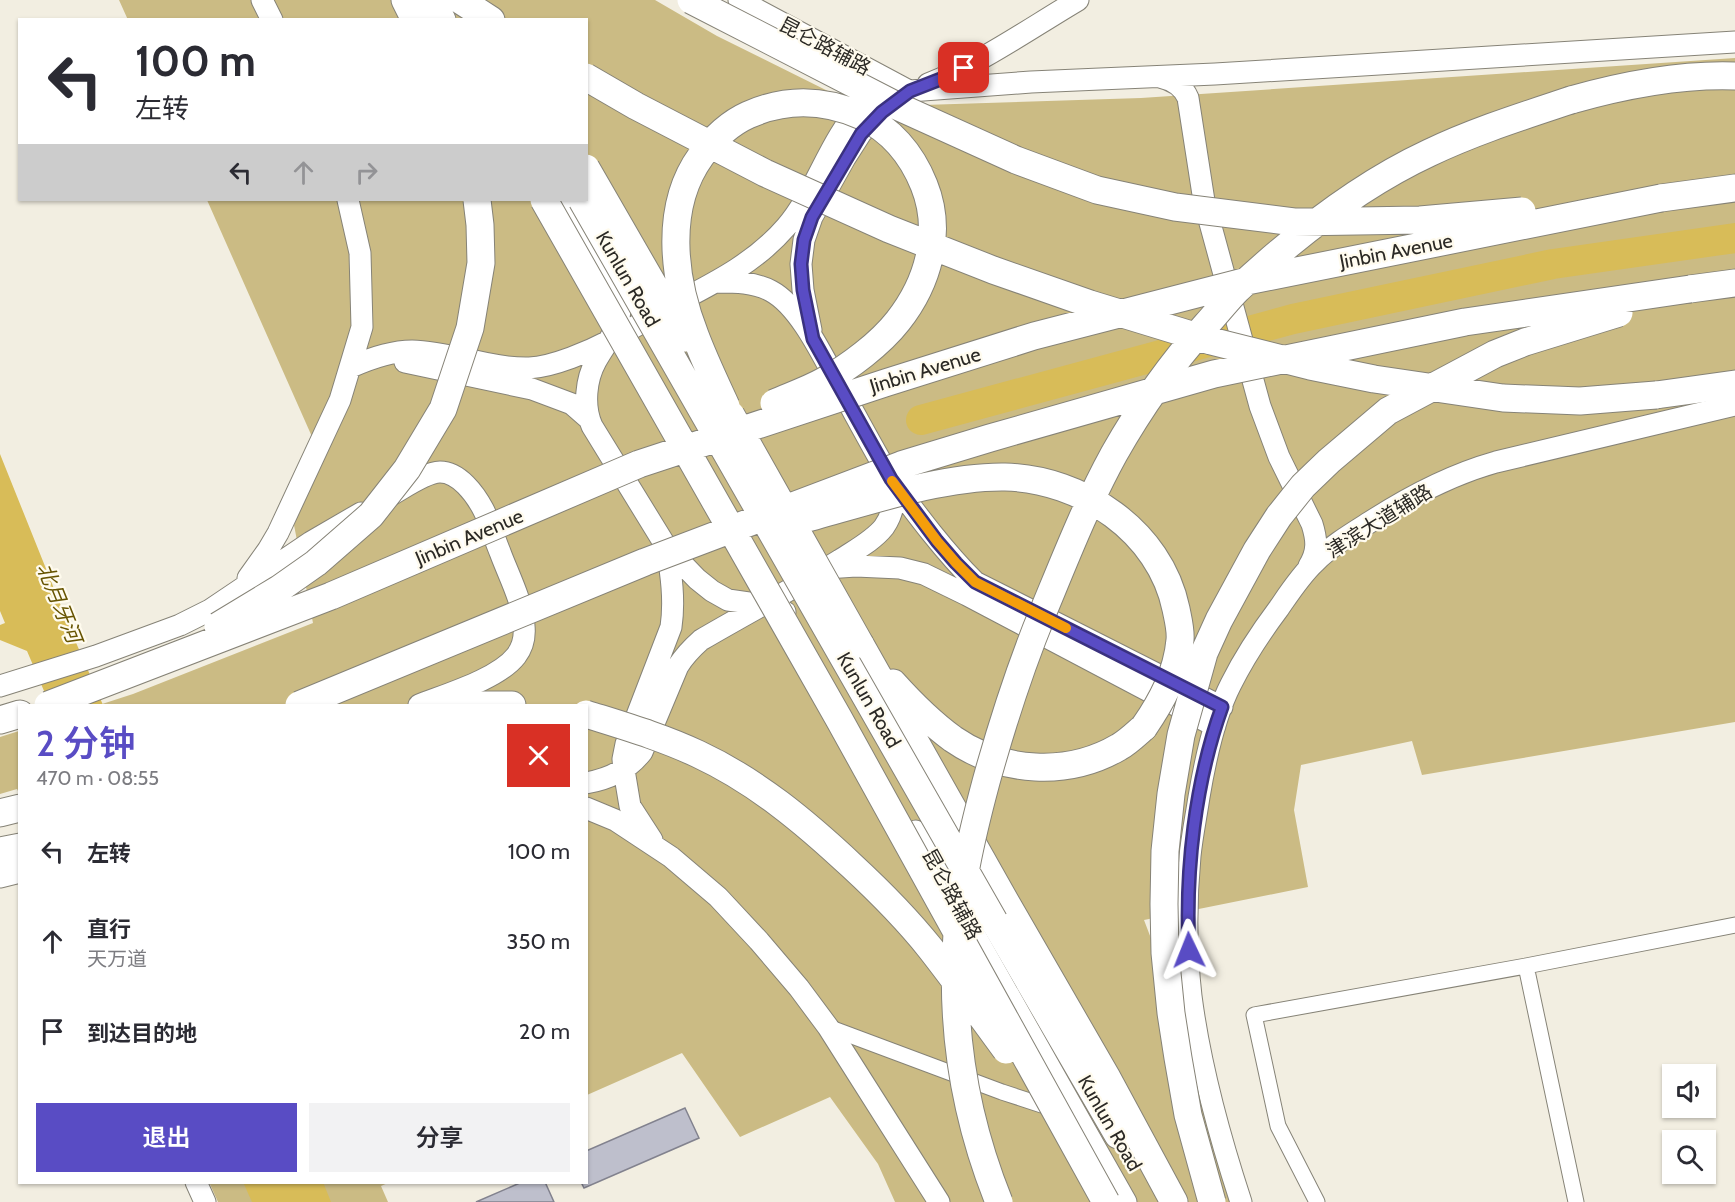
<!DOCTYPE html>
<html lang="zh">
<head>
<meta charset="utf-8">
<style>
  body { margin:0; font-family:Cabin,"Noto Sans SC",sans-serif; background:#f2f2f3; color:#2b2b33; height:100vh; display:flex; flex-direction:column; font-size:22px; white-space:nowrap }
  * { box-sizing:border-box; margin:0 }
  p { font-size:20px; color:#7c7c81 }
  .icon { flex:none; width:33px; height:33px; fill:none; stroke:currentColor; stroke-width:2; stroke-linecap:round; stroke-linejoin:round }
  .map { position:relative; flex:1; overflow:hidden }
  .panel { position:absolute; left:18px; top:704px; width:570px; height:480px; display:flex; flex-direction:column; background:#fff; border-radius:0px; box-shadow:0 2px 4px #0004 }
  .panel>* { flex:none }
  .top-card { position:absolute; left:18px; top:18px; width:570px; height:183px; border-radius:0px; box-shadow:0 2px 4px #0004; background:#fff; color:#2b2b33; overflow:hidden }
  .fabs { position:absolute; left:1662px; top:1064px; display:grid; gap:12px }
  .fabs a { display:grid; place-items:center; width:54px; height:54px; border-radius:0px; background:#fff; box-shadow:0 2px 4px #0004; font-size:30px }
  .pin { position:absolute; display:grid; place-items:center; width:51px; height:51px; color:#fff; margin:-26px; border-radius:12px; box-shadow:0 3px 9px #0006 }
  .me { position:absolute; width:66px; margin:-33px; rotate:358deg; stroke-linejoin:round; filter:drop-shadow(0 0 4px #0008) }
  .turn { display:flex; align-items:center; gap:21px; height:126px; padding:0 18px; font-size:27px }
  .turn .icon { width:78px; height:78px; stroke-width:2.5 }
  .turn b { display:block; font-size:42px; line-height:51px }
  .lanes { display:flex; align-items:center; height:57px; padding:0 18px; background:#0003; justify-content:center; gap:30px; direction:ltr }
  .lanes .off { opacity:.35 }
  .round { display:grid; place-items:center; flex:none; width:63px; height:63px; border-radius:0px; background:#f2f2f3 }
  .summary { display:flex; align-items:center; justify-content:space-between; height:102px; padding:0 18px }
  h1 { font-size:36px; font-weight:600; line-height:45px; color:#594cc4 }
  .primary-button { display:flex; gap:12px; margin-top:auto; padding:12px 18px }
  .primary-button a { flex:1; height:69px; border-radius:0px; background:#594cc4; color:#fff; font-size:24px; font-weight:600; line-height:69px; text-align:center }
  .primary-button a+a { background:#f2f2f3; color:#2b2b33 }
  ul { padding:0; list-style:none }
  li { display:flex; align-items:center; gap:18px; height:90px; padding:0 18px }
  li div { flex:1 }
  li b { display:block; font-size:22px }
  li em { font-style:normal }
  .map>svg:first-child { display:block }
  .green { fill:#cbbb84 }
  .water { fill:#d8bc58 }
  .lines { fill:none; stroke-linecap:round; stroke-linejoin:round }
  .river { stroke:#d8bc58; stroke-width:30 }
  .building { fill:#bebfcc; stroke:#82828e; stroke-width:1.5 }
  .street-casing { stroke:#868377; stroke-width:17 }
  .secondary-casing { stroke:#868377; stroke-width:23 }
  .highway-casing { stroke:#868377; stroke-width:29 }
  .street { stroke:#fff; stroke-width:15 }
  .secondary { stroke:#fff; stroke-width:21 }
  .highway { stroke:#fff; stroke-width:27 }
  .highway-bridge-casing { stroke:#868377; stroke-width:29; stroke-linecap:butt }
  .highway-bridge { stroke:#fff; stroke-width:27 }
  .route-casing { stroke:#3a317f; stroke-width:15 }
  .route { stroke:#594cc4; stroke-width:10 }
  .slow { stroke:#f59e0b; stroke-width:10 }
  .labels { text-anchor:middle; stroke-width:4.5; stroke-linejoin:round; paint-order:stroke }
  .street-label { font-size:20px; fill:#2b2925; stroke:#fffbee }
  .water-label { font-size:21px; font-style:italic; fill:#675401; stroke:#fffbee }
</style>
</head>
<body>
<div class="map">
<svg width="1735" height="1202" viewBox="0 0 1735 1202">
  <rect width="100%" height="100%" fill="#f2eee1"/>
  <path class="green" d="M119 0H655L717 36 860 107 1141 98 1735 58V722L1422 775 1412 741 1301 765 1294 810 1308 887 1144 920 1251 1202H895L878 1164 830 1097 740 1137 682 1053 587 1095 586 705H99L133 694 313 623 294 525 321 457 207 200H586V20H128Z
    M19 731V793L17 789 0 794V737Z
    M209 1182H390L381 1186 388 1202H218Z"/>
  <path class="water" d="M0 454 71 631 103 705H50L27 651 0 640V625L5 623 0 611Z
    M243 1182H323L331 1202H252Z"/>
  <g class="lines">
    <path class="river" d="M921 420 1293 319 1553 264 1735 238"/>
  </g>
  <path class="building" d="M685 1108 699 1138 584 1188 581 1182H586V1151Z
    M522 1182H545L554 1202H476Z"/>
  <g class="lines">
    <g class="street-casing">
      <path id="street" d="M1526 966 1576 1202
        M828 1027 1002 1092 1054 1109
        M1317 1202 1278 1126 1254 1015 1526 966 1735 925"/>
    </g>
    <g class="secondary-casing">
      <path id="secondary" d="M262 0 272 20
        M739 0 909 91
        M1160 77C1173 80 1183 86 1188 98L1204 201 1260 406 1279 457 1312 524C1317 540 1318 551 1309 566
        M928 84C981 63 1029 29 1078 0
        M561 200 619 300C624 324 607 341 596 361 586 379 583 406 592 426L667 548 697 579 712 591 728 600 771 606 785 612
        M811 330 803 290 801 264 804 240 812 217 845 158 861 133 881 112
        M405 362 532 389 572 404 588 418
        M351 367C371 358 391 351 412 351 452 352 490 369 529 368 553 367 590 351 611 340 631 330 650 317 670 306 712 284 754 264 786 227 817 191 829 139 863 105 868 100 876 97 883 93L1031 82 1215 74 1735 42
        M892 481C918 516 944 551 975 582L1222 707
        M391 495C404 488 426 472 440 472 459 472 475 494 483 509 490 522 494 538 500 552 508 574 523 602 524 626 525 636 523 647 516 656 498 679 447 694 419 705
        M248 578 268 550 278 533 340 400 362 327 360 253 348 200
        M812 585 826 568 856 566 900 568 924 574 967 595 1215 726
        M0 686 96 656 180 625 210 610 311 542 361 513
        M586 783C609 779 628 770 642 752L678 666C685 655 692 648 701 640 747 613 795 588 840 560 855 550 873 541 884 527 895 511 895 497 891 479 874 450 858 420 842 391 825 361 801 307 771 291 754 282 735 282 717 282
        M586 808 615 820 671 857 718 897 759 941 799 988 828 1027 939 1202
        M916 831 1126 1202
        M652 840 630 806 624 770 623 759 626 744 671 627C675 600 671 574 667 548
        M0 848 20 844
        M0 857 20 866
        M0 877 20 872
        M196 1182 205 1202
        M1241 1202C1219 1135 1200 1066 1191 996 1186 952 1186 899 1190 856 1192 836 1196 817 1199 797 1205 761 1214 717 1231 684 1244 658 1261 632 1279 608 1290 592 1301 575 1315 562 1331 546 1351 534 1370 522 1410 496 1450 475 1496 462L1735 405"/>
    </g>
    <g class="highway-casing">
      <path id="highway" d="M405 0 415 20
        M431 0 442 20
        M460 0 491 20
        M1571 100C1624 85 1680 74 1735 76
        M1661 198 1735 188
        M1690 289 1735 283
        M1656 395 1735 384
        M860 644 1009 908 1106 1076 1174 1202
        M893 683C911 703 931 723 953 739 1002 773 1068 777 1119 747 1128 742 1136 734 1144 727
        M454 705H512
        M0 720 20 714
        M0 813 20 808
        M994 921 1118 1135"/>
    </g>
    <use href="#street" class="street"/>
    <use href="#secondary" class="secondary"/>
    <use href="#highway" class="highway"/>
    <g class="highway-bridge-casing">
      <path id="highway-bridge" d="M691 0 899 107 1016 160 1097 190 1175 207 1294 222 1420 220 1522 211
        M586 77 636 106 765 173 889 229 993 270 1090 304 1211 341 1310 366 1374 379 1503 398 1580 401 1656 395
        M586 168 684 338
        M544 200 839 719 1106 1202
        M582 200 994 921
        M726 406C715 382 704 359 695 335 673 279 664 207 701 156 714 138 728 124 748 115 786 98 824 99 862 116 893 131 912 155 924 185 943 232 928 283 898 321 880 344 849 367 824 381 808 390 790 396 774 403
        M731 415 860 644
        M797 521C861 504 940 476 1005 477 1082 479 1160 531 1176 609 1178 619 1181 630 1180 640 1177 673 1162 701 1144 727
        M218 626 279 589 316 563 371 515 407 469 443 409 470 328 481 263 480 225 477 200
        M48 705 331 596 639 464 885 383 1034 336 1247 281 1661 198
        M299 705 645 562 901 465 990 438 1214 374 1465 322 1690 289
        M586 714C624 726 662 737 698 754 756 781 805 822 852 866 879 891 906 918 930 948 956 981 981 1016 1006 1050
        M999 1202C967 1123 952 1037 956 952 958 894 971 838 986 782 1002 724 1020 668 1043 612 1065 559 1086 505 1114 454 1140 408 1171 364 1206 325 1217 313 1227 300 1238 289 1295 236 1358 186 1429 153 1475 131 1523 116 1571 100
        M1212 1202 1188 1115 1178 1058 1171 1013 1165 953 1164 904 1165 851 1171 794 1181 735 1204 653 1219 620 1257 550 1279 516 1303 486 1329 461 1388 411 1495 354 1525 342 1619 313"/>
    </g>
    <use href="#highway-bridge" class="highway-bridge"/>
  </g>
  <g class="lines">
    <g class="route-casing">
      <path id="route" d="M964 68 951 75 910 91 882 112 861 134 812 217 804 240 801 264 803 290 813 339 891 479 937 541 956 563 975 582 1222 707C1195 782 1185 871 1189 950"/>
    </g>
    <use href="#route" class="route"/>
    <path class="slow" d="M892 481 937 541 956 563 975 582 1066 628"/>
  </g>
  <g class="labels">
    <g class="street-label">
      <text transform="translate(825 46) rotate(28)" y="7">昆仑路辅路</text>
      <text transform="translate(1396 251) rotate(-11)" y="7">Jinbin Avenue</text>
      <text transform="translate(628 279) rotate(60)" y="7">Kunlun Road</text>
      <text transform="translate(925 370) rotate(-17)" y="7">Jinbin Avenue</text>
      <text transform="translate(1379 521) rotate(-32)" y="7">津滨大道辅路</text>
      <text transform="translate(469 537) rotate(-23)" y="7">Jinbin Avenue</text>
      <text transform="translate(869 700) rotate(60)" y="7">Kunlun Road</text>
      <text transform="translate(952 894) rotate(61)" y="7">昆仑路辅路</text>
      <text transform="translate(1110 1123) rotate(60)" y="7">Kunlun Road</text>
    </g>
    <g class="water-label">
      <text transform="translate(59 603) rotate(68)" y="7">北月牙河</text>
    </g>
  </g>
</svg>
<div class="fabs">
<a><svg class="icon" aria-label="sound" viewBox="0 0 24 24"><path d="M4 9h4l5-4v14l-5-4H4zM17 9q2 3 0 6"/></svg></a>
<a><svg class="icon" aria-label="search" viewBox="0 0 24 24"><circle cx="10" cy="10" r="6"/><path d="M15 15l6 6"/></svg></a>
</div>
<div class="pin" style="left:964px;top:68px;background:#d93025"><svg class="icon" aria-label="arrive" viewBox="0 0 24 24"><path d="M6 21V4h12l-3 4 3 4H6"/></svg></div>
<svg class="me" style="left:1189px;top:950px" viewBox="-20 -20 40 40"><path d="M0-17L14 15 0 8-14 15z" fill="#594cc4" stroke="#fff" stroke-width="4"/></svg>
<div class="top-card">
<div class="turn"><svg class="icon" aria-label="left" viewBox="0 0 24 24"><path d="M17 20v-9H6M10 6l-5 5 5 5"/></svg><div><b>100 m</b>左转</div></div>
<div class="lanes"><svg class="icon" aria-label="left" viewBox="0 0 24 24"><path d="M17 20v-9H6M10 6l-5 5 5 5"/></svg><svg class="icon off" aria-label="ahead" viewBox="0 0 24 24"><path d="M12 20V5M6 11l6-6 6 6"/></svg><svg class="icon off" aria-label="right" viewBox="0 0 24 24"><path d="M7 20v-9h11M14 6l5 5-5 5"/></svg></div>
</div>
<section class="panel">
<div class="summary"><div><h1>2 分钟</h1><p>470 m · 08:55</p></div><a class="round" style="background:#d93025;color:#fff"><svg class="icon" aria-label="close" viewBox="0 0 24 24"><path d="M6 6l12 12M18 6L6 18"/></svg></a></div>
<ul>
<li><svg class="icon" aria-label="left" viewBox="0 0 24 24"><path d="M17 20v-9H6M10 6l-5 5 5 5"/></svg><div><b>左转</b></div><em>100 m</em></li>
<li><svg class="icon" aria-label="ahead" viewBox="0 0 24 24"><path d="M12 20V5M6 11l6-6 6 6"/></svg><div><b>直行</b><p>天万道</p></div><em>350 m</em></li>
<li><svg class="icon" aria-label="arrive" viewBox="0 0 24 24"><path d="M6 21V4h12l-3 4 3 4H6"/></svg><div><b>到达目的地</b></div><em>20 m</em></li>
</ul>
<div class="primary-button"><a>退出</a><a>分享</a></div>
</section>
</div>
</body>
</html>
